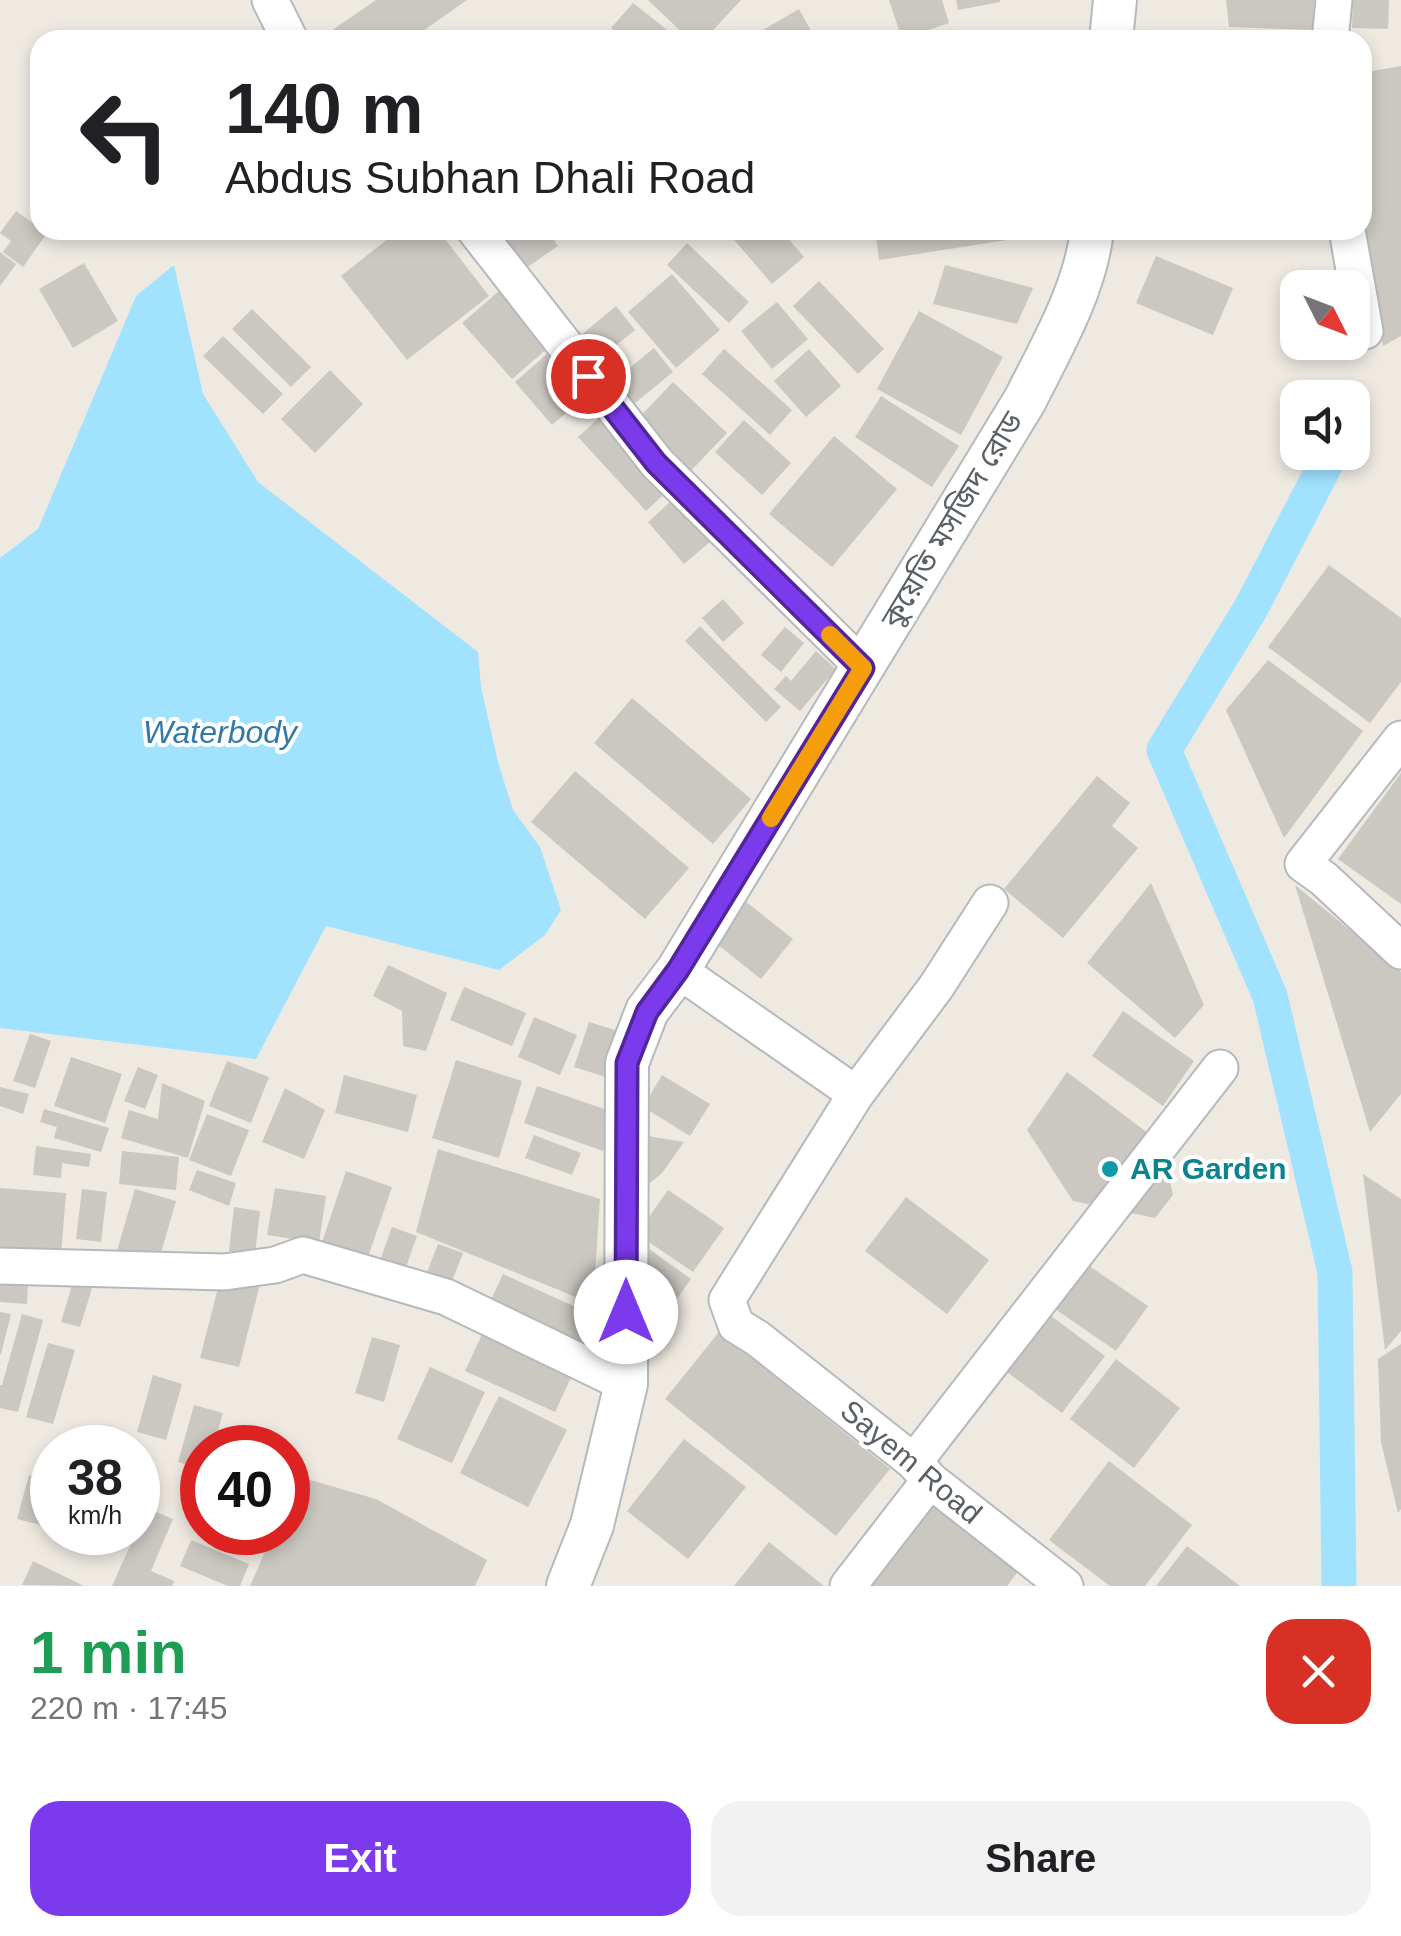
<!DOCTYPE html>
<html lang="en">
<head>
<meta charset="utf-8">
<style>
  body { margin:0; font-family:Arial,"Noto Sans Bengali",sans-serif; background:#f2f2f2; color:#202124; height:100vh; display:flex; flex-direction:column; font-size:38px; white-space:nowrap }
  * { box-sizing:border-box; margin:0 }
  p { font-size:32px; color:#757577 }
  .icon { flex:none; width:55px; height:55px; fill:none; stroke:currentColor; stroke-width:2; stroke-linecap:round; stroke-linejoin:round }
  .map { position:relative; height:1586px; overflow:hidden }
  .side { display:flex; flex-direction:column; background:#fff; flex:1 }
  .side>* { flex:none }
  .guide { position:absolute; left:30px; top:30px; width:1342px; height:210px; border-radius:30px; box-shadow:0 5px 15px #0003; background:#fff; color:#202124; overflow:hidden }
  .needle { width:65px; rotate:132deg }
  .tools { position:absolute; left:1280px; top:270px; display:grid; gap:20px }
  .tools a { display:grid; place-items:center; width:90px; height:90px; border-radius:20px; background:#fff; box-shadow:0 5px 15px #0003; font-size:50px }
  .speed { position:absolute; left:30px; top:1425px; display:flex; gap:20px; font-size:50px; font-weight:700; text-align:center }
  .speed>* { display:grid; place-content:center; width:130px; height:130px; border-radius:50%; background:#fff; box-shadow:0 5px 15px #0003; line-height:1 }
  .speed small { font-size:25px; font-weight:400 }
  .speed .limit { border:15px solid #d22; background:#fff; color:#111 }
  .pin { position:absolute; display:grid; place-items:center; width:85px; height:85px; color:#fff; margin:-42px; border:5px solid #fff; border-radius:50%; box-shadow:0 2px 10px #0007 }
  .me { position:absolute; width:110px; margin:-55px; rotate:0deg; stroke-linejoin:round; filter:drop-shadow(0 0 8px #0008) }
  .turn { display:flex; align-items:center; gap:35px; height:210px; padding:0 30px; font-size:45px }
  .turn .icon { width:130px; height:130px; stroke-width:2.5 }
  .turn b { display:block; font-size:70px; line-height:85px }
  .round { display:grid; place-items:center; flex:none; width:105px; height:105px; border-radius:30px; background:#f2f2f2 }
  .headline { display:flex; align-items:center; justify-content:space-between; height:170px; padding:0 30px }
  h1 { font-size:60px; font-weight:600; line-height:75px; color:#1e9e55 }
  .cta { display:flex; gap:20px; margin-top:auto; padding:20px 30px }
  .cta a { flex:1; height:115px; border-radius:30px; background:#7c3aed; color:#fff; font-size:40px; font-weight:600; line-height:115px; text-align:center }
  .cta a+a { background:#f2f2f2; color:#202124 }
  .map>svg:first-child { display:block }
  .water { fill:#a1e2ff }
  .lines { fill:none; stroke-linecap:round; stroke-linejoin:round }
  .canal { stroke:#a1e2ff; stroke-width:35 }
  .building { fill:#cbc7c1 }
  .minor-casing { stroke:#b5b9bd; stroke-width:39 }
  .tertiary-casing { stroke:#b5b9bd; stroke-width:46 }
  .minor { stroke:#fff; stroke-width:35 }
  .tertiary { stroke:#fff; stroke-width:42 }
  .route-casing { stroke:#51269a; stroke-width:25 }
  .route { stroke:#7c3aed; stroke-width:18 }
  .slow { stroke:#f59e0b; stroke-width:18 }
  .culture-dot { fill:#0f9aa8; stroke:#fff; stroke-width:4 }
  .labels { text-anchor:middle; stroke-width:8; stroke-linejoin:round; paint-order:stroke }
  .street-label { font-size:30px; fill:#5a6064; stroke:#fff }
  .culture-label { font-size:30px; font-weight:bold; fill:#0d838f; stroke:#fff; text-anchor:start }
  .water-label { font-size:32px; font-style:italic; fill:#3279a7; stroke:#fff }
</style>
</head>
<body>
<div class="map">
<svg width="1401" height="1586" viewBox="0 0 1401 1586">
  <rect width="100%" height="100%" fill="#eeeae2"/>
  <path class="water" d="M174 265 203 394 258 482 478 652 481 687 498 762 513 810 540 847 561 910 545 935 499 970 326 926 256 1059 0 1028V558L38 529 136 296Z"/>
  <g class="lines">
    <path class="canal" d="M1332 452 1251 608 1164 750 1270 996 1335 1272 1339 1586"/>
  </g>
  <path class="building" d="M376 0H467L410 40H318Z
    M648 0H741L704 40H690Z
    M889 0H942L949 23 902 39Z
    M956 0H1000V2L958 10Z
    M1226 0H1314L1313 30 1229 27Z
    M1353 0H1389L1388 29 1352 28Z
    M633 3 680 40H625L611 28Z
    M799 9 816 40H757L754 35Z
    M1401 66V336L1383 346 1362 198V73Z
    M16 211 47 233 23 267 3 252 11 241 0 233Z
    M399 230H438L489 296 407 360 341 276Z
    M486 230H547L558 246 516 275Z
    M737 230H781L804 257 772 284 730 235Z
    M875 230H1050L1051 233 879 260Z
    M687 243 749 302 729 323 667 265Z
    M0 252 16 264 0 286Z
    M1156 256 1233 288 1213 335 1136 303Z
    M84 263 118 321 73 348 39 289Z
    M945 265 1033 288 1017 324 933 304Z
    M672 274 720 330 676 368 628 312Z
    M819 281 884 349 858 374 793 306Z
    M499 291 549 347 512 379 462 323Z
    M777 302 808 339 772 369 741 331Z
    M616 306 635 330 586 370 567 347Z
    M252 309 311 367 291 387 232 329Z
    M919 311 1003 357 961 435 877 389Z
    M223 336 283 394 263 414 203 356Z
    M654 348 673 372 624 412 604 389Z
    M724 349 792 410 770 435 702 374Z
    M809 349 841 386 806 417 774 381Z
    M547 354 584 398 552 425 515 382Z
    M330 370 363 404 315 453 281 419Z
    M673 382 727 433 682 480 628 429Z
    M881 396 959 446 932 487 855 437Z
    M602 415 670 489 646 511 578 437Z
    M744 420 791 463 762 495 715 452Z
    M834 436 897 489 832 567 769 514Z
    M680 493 717 536 684 564 648 522Z
    M1329 565 1401 618V682L1370 723 1268 647Z
    M723 599 744 623 723 642 702 618Z
    M700 626 781 707 766 722 685 641Z
    M785 627 804 643 781 672 761 655Z
    M816 651 836 669 800 711 774 689 786 676 791 681Z
    M1268 660 1363 731 1284 838 1226 710Z
    M632 698 751 799 713 844 594 743Z
    M575 771 689 868 645 919 531 822Z
    M1401 773V904L1338 859Z
    M1097 776 1130 803 1112 826 1138 848 1063 938 1004 889Z
    M1151 883 1204 1005 1175 1038 1087 963Z
    M1295 885 1401 972V1094L1370 1132Z
    M745 901 793 939 761 979 713 941Z
    M388 965 447 993 426 1051 403 1046 402 1011 373 996Z
    M464 987 526 1013 512 1046 450 1020Z
    M1123 1011 1194 1061 1163 1106 1092 1056Z
    M534 1017 577 1035 560 1075 518 1057Z
    M589 1022 621 1032 606 1077 574 1067Z
    M30 1034 51 1041 35 1088 13 1081Z
    M71 1057 122 1074 105 1123 54 1106Z
    M456 1060 522 1081 499 1158 432 1138Z
    M227 1061 269 1077 251 1123 209 1106Z
    M138 1067 158 1075 145 1109 124 1101Z
    M1067 1072 1161 1143 1173 1195 1155 1218 1073 1201 1027 1130Z
    M344 1075 417 1095 408 1132 335 1113Z
    M662 1075 710 1104 690 1136 643 1107Z
    M162 1083 205 1101 188 1158 121 1138 129 1110 158 1119Z
    M537 1086 616 1113 603 1151 524 1123Z
    M0 1087 29 1094 23 1114 0 1106Z
    M285 1088 325 1110 304 1159 262 1142Z
    M44 1109 109 1128 101 1152 54 1138 57 1127 40 1122Z
    M207 1114 249 1130 231 1176 189 1160Z
    M534 1135 581 1153 572 1175 525 1158Z
    M642 1135 684 1142 662 1173 636 1195Z
    M36 1146 91 1154 89 1167 62 1163 61 1178 33 1175Z
    M438 1149 600 1199 593 1304 416 1232Z
    M122 1151 179 1157 176 1190 119 1184Z
    M197 1170 236 1183 229 1206 189 1190Z
    M346 1171 392 1187 367 1260 321 1245Z
    M1363 1174 1401 1199V1331L1385 1350Z
    M0 1188 66 1193 61 1255 0 1250Z
    M275 1188 326 1196 319 1243 267 1235Z
    M82 1189 107 1192 101 1242 76 1239Z
    M135 1189 176 1201 158 1263 117 1251Z
    M668 1190 724 1228 693 1272 637 1234Z
    M906 1197 989 1260 947 1314 865 1251Z
    M234 1207 260 1211 255 1254 229 1251Z
    M392 1227 417 1236 406 1267 381 1258Z
    M438 1244 463 1253 451 1284 426 1275Z
    M649 1249 691 1279 676 1300 634 1271Z
    M1076 1257 1148 1306 1116 1351 1045 1302Z
    M503 1274 593 1315 579 1345 489 1304Z
    M0 1279 28 1281 27 1304 0 1302Z
    M74 1279 93 1285 80 1327 61 1322Z
    M219 1284H260L239 1367 200 1358Z
    M1035 1304 1105 1356 1062 1413 992 1361Z
    M0 1312 11 1314 1 1354H0Z
    M22 1314 43 1320 18 1412 0 1408V1385H2Z
    M485 1328 575 1369 555 1412 465 1371Z
    M719 1332 890 1469 836 1536 665 1399Z
    M372 1337 400 1345 384 1402 355 1393Z
    M48 1343 75 1350 53 1424 26 1417Z
    M1401 1344V1509L1398 1513 1381 1442 1378 1359Z
    M1116 1359 1180 1408 1134 1468 1070 1419Z
    M430 1367 485 1392 452 1463 397 1439Z
    M153 1375 182 1384 166 1440 137 1432Z
    M499 1396 567 1430 528 1507 460 1473Z
    M194 1405 223 1413 213 1448H202V1469L178 1462Z
    M684 1439 746 1487 688 1559 627 1511Z
    M1109 1461 1192 1525 1145 1586H1110L1049 1540Z
    M29 1475 52 1481V1509L41 1525 17 1519Z
    M300 1477 376 1499 487 1560 475 1586H250L274 1532H288V1503Z
    M932 1501 1020 1569 1007 1586H866Z
    M147 1508 173 1519 151 1571 174 1581 172 1586H112Z
    M191 1540 249 1564 240 1586H228L180 1566Z
    M769 1542 824 1586H734Z
    M1187 1546 1240 1586H1156Z
    M33 1561 84 1586 22 1585Z"/>
  <g class="lines">
    <g class="minor-casing">
      <path id="minor" d="M270 0 290 40
        M1330 40 1334 0
        M475 230 657 463 863 667
        M1347 230 1365 331
        M1401 739 1303 864 1324 879 1401 951
        M990 903 936 987 856 1094 727 1300 736 1325 757 1338 914 1462 930 1480 1065 1586
        M678 970 856 1094
        M0 1266 224 1272 275 1265 303 1255 446 1297 626 1384
        M914 1462 1220 1068
        M848 1586 930 1480"/>
    </g>
    <g class="tertiary-casing">
      <path id="tertiary" d="M1111 40 1115 0
        M568 1586 592 1525 626 1384 627 1063 647 1011 678 970 1025 400C1051 348 1086 288 1092 230"/>
    </g>
    <use href="#minor" class="minor"/>
    <use href="#tertiary" class="tertiary"/>
  </g>
  <g class="lines">
    <g class="route-casing">
      <path id="route" d="M588 376 656 463 863 668 678 970 647 1012 627 1063 626 1312"/>
    </g>
    <use href="#route" class="route"/>
    <path class="slow" d="M771 818 863 668 830 635"/>
  </g>
  <circle class="culture-dot" cx="1110" cy="1169" r="10"/>
  <g class="labels">
    <g class="street-label">
      <text transform="translate(952 520) rotate(-59)" y="10">কুয়েতি মসজিদ রোড</text>
      <text transform="translate(911 1462) rotate(40)" y="10">Sayem Road</text>
    </g>
    <g class="culture-label">
      <text x="1130" y="1179">AR Garden</text>
    </g>
    <g class="water-label">
      <text x="220" y="743">Waterbody</text>
    </g>
  </g>
</svg>
<div class="tools">
<a><svg class="needle" viewBox="-14 -14 28 28"><path d="M0-13l5 13h-10z" fill="#e53935"/><path d="M0 13l5-13h-10z" fill="#757577"/></svg></a>
<a><svg class="icon" aria-label="sound" viewBox="0 0 24 24"><path d="M4 9h4l5-4v14l-5-4H4zM17 9q2 3 0 6"/></svg></a>
</div>
<div class="speed"><div>38<small>km/h</small></div><div class="limit">40</div></div>
<div class="pin" style="left:588px;top:376px;background:#d93025"><svg class="icon" aria-label="arrive" viewBox="0 0 24 24"><path d="M6 21V4h12l-3 4 3 4H6"/></svg></div>
<svg class="me" style="left:626px;top:1312px" viewBox="-20 -20 40 40"><circle r="19" fill="#fff"/><path d="M0-13L10 11 0 6-10 11z" fill="#7c3aed"/></svg>
<div class="guide">
<div class="turn"><svg class="icon" aria-label="left" viewBox="0 0 24 24"><path d="M17 20v-9H6M10 6l-5 5 5 5"/></svg><div><b>140 m</b>Abdus Subhan Dhali Road</div></div>
</div>
</div>
<section class="side">
<div class="headline"><div><h1>1 min</h1><p>220 m · 17:45</p></div><a class="round" style="background:#d93025;color:#fff"><svg class="icon" aria-label="close" viewBox="0 0 24 24"><path d="M6 6l12 12M18 6L6 18"/></svg></a></div>
<div class="cta"><a>Exit</a><a>Share</a></div>
</section>
</body>
</html>
